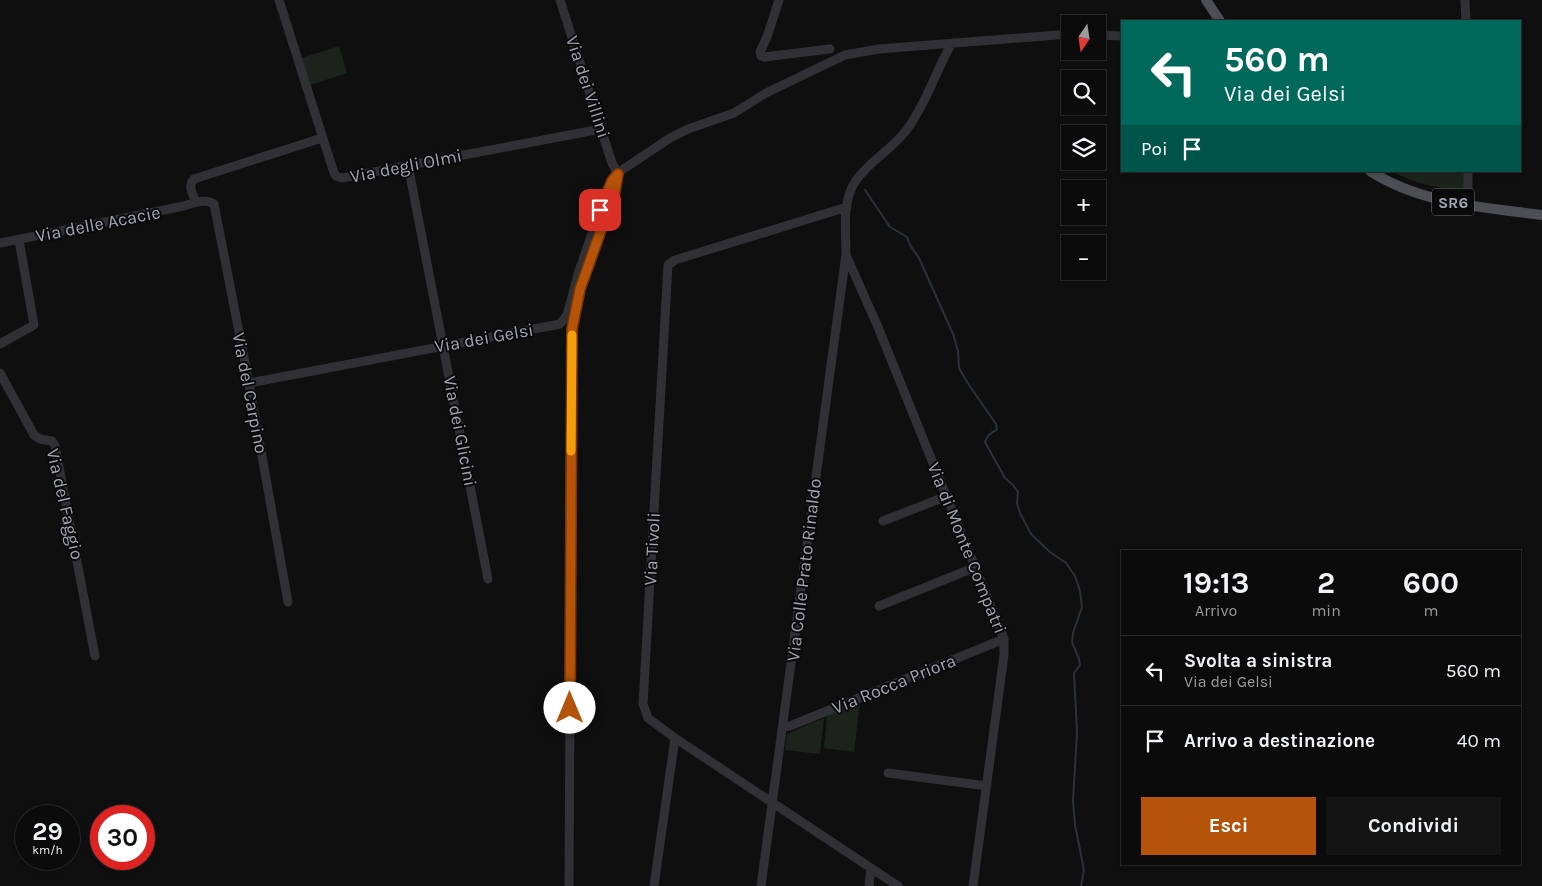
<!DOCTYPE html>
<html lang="it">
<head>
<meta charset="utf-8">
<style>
  body { margin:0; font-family:Karla,sans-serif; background:#141415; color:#f1f3f6; height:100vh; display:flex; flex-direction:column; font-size:19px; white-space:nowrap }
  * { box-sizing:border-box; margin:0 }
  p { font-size:16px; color:#9a9b9d }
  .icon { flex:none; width:28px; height:28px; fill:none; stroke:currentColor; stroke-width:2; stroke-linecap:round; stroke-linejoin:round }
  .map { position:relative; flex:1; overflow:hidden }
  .details { position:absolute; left:1121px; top:550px; width:400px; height:315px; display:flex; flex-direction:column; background:#0b0b0c; border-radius:0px; box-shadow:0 1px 4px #0004,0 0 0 1px #2b2b2d }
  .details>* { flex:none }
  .guide { position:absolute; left:1121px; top:20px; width:400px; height:152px; border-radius:0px; box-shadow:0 1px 4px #0004,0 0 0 1px #2b2b2d; background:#00695c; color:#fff; overflow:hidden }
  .needle { width:32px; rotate:193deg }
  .tools { position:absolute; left:1061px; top:15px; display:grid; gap:10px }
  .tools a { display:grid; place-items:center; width:45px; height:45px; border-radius:0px; background:#0b0b0c; box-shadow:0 1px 4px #0004,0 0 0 1px #2b2b2d; font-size:25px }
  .speed { position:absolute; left:15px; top:805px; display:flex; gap:10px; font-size:25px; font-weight:700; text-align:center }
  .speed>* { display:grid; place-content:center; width:65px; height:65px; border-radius:50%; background:#0b0b0c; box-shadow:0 1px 4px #0004,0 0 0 1px #2b2b2d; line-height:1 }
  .speed small { font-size:12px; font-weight:400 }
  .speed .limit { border:8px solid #d22; background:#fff; color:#111 }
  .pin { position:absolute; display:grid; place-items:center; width:42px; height:42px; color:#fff; margin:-21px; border-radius:10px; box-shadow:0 2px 8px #0006 }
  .me { position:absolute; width:55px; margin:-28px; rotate:0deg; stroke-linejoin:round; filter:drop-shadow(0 0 4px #0008) }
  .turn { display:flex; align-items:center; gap:18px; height:105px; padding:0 20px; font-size:22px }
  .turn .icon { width:65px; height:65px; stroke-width:2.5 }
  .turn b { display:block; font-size:35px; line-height:42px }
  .then { display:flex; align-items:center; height:48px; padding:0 20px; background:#0003; gap:10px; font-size:19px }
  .eta { display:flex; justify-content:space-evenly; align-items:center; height:85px; text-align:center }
  .eta b { font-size:30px; font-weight:700; line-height:35px }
  .action { display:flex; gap:10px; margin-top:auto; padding:10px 20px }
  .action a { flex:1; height:58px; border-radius:0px; background:#b45309; color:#fff; font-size:20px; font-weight:700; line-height:58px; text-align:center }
  .action a+a { background:#141415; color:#f1f3f6 }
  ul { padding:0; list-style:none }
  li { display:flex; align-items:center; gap:15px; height:70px; padding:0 20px; border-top:1px solid #2b2b2d }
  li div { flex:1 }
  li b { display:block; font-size:19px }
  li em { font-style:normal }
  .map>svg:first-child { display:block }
  .green { fill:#1c231d }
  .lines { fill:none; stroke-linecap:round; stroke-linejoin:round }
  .stream { stroke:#2a3138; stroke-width:2 }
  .minor { stroke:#313135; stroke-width:9 }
  .major { stroke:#4d4e54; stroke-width:10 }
  .route-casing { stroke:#753606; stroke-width:12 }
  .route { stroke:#b45309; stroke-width:9 }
  .slow { stroke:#f59e0b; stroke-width:9 }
  .labels { text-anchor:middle; stroke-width:4; stroke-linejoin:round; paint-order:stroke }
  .shield { fill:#0a0a0b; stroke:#74767e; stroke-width:1 }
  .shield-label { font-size:16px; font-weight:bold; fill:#a2a5b0 }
  .street-label { font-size:18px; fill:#a2a5b0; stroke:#0a0a0b }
</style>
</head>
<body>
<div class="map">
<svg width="1542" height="886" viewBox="0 0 1542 886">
  <rect width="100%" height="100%" fill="#0f0f10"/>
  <path class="green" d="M339 46 347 73 310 85 302 58Z
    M1391 171H1465V191C1436 187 1418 185 1391 171Z
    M860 702 854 752 824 748 827 715Z
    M824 718 820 754 785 750 787 734Z"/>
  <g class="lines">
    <path class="stream" d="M865 190 890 227 907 237 910 245 919 258 953 334 958 351 959 368 967 382 996 424 997 430C991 432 987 435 985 442L1005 478 1013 485 1018 492 1017 503 1020 513 1031 534 1050 552 1066 563 1075 576 1080 591 1082 607 1073 633 1072 642 1079 659 1080 665 1074 673 1077 732 1073 801 1075 825 1084 870 1081 886"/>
    <path class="minor" d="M279 0 334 173 336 176 342 178 601 129
      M560 0 601 129 612 163 618 174
      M779 0 767 37 760 52 761 56 764 57 830 49
      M1465 0 1466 21
      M1098 35 1122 36
      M408 165 488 579
      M1468 171V205
      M196 202C193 194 187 186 194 179L322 138
      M847 207 675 260 668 265 643 704 648 718 675 738 898 886
      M0 243 179 207C190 205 204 197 214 204L249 383 288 602
      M846 255 878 327 1004 639V655L973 886
      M0 344 34 325 19 240
      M0 373 34 435 40 439 52 441 55 446 95 656
      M249 383 560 324 567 315 579 271 606 193 612 181 619 172 670 138 688 129 734 113 766 93 845 55 879 49 1070 34
      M883 521 947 496
      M879 606 976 567
      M783 727 790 726 1004 639
      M888 773 987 786
      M569 886 572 329 580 289 615 191 618 174
      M654 886 675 738
      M761 886 846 254C846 231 841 200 857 179 871 160 894 148 908 128 927 102 936 70 952 43
      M869 886 871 869"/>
    <path class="major" d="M1206 0 1220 21
      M1370 171C1421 204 1483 207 1542 215"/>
  </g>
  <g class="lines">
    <g class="route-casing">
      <path id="route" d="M570 708 572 329 580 289 615 191 618 174 612 181 600 210"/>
    </g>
    <use href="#route" class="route"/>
    <path class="slow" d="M571 451 572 335"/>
  </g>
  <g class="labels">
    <rect class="shield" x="1432" y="188.5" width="42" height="27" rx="4"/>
    <g class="shield-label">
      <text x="1453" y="208">SR6</text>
    </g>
    <g class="street-label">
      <text transform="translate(588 87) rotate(72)" y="6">Via dei Villini</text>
      <text transform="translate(406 166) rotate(-11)" y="6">Via degli Olmi</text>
      <text transform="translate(98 224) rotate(-11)" y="6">Via delle Acacie</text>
      <text transform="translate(484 338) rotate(-10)" y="6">Via dei Gelsi</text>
      <text transform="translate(250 393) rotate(79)" y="6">Via del Carpino</text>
      <text transform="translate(460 431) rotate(79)" y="6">Via dei Glicini</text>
      <text transform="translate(65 504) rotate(77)" y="6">Via del Faggio</text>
      <text transform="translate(967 548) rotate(68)" y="6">Via di Monte Compatri</text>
      <text transform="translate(652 549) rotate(-87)" y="6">Via Tivoli</text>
      <text transform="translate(804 570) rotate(-83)" y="6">Via Colle Prato Rinaldo</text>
      <text transform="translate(894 684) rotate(-22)" y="6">Via Rocca Priora</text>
    </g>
  </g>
</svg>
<div class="tools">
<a><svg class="needle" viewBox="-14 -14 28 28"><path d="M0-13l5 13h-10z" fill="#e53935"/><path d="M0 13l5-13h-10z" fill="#9a9b9d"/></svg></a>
<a><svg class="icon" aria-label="search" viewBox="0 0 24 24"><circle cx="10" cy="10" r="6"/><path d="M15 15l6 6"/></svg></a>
<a><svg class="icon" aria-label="layers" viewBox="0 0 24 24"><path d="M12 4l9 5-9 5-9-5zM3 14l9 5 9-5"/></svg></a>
<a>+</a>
<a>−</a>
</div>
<div class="speed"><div>29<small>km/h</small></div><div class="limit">30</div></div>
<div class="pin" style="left:600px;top:210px;background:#d93025"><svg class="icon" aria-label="arrive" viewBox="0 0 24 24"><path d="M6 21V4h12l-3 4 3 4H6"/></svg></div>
<svg class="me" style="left:570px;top:708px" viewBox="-20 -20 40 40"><circle r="19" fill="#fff"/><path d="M0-13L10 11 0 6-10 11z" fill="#b45309"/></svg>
<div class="guide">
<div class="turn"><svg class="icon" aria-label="left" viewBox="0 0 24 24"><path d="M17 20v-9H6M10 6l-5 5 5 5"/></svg><div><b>560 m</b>Via dei Gelsi</div></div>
<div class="then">Poi<svg class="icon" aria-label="arrive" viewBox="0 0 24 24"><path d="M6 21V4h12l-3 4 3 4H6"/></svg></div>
</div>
<section class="details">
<div class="eta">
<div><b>19:13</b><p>Arrivo</p></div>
<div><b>2</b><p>min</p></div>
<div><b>600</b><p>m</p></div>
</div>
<ul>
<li><svg class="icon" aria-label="left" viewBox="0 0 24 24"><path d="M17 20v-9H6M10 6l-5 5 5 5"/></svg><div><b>Svolta a sinistra</b><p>Via dei Gelsi</p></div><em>560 m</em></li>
<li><svg class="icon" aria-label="arrive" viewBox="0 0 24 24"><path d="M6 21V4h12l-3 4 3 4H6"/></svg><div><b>Arrivo a destinazione</b></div><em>40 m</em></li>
</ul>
<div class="action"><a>Esci</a><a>Condividi</a></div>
</section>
</div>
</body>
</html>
